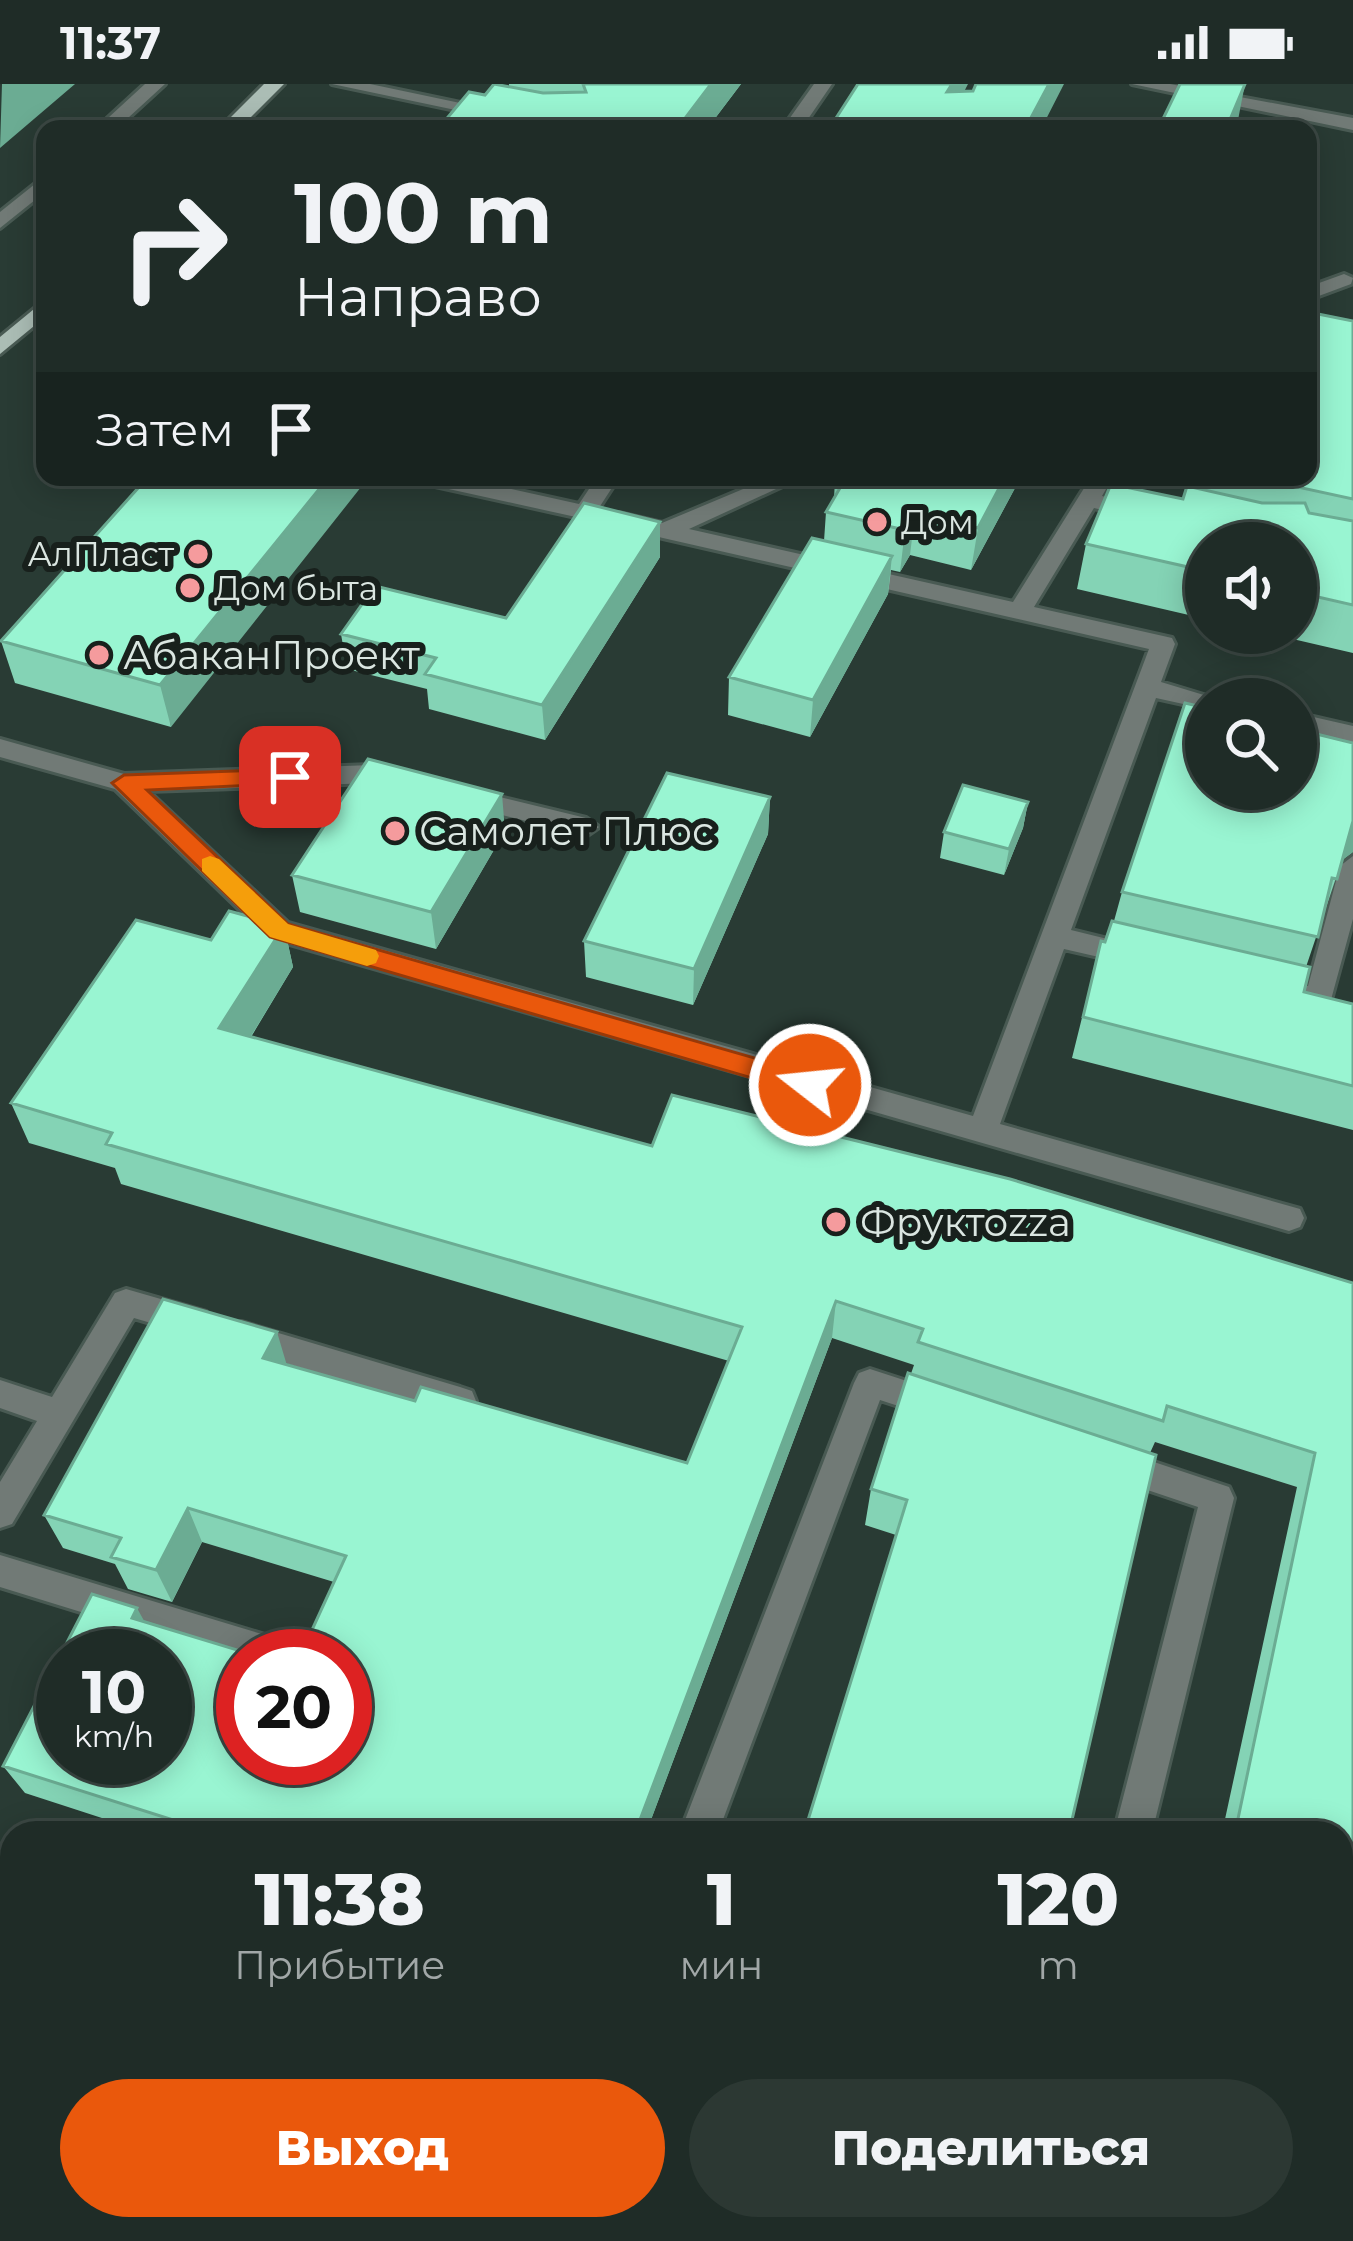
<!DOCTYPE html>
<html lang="ru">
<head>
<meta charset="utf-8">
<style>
  body { margin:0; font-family:Montserrat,sans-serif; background:#2c3833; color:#f1f3f6; height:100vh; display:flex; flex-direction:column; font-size:45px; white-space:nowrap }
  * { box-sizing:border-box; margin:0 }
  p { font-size:39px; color:#a1a7a7 }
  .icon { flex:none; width:66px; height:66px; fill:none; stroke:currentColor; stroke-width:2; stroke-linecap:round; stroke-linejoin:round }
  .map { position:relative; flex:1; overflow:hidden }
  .side { position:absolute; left:0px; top:1737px; width:1353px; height:420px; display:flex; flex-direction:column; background:#1f2c27; border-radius:36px 36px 0 0; box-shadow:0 6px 30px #0003,0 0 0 3px #3c4844 }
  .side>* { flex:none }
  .guide { position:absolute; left:36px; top:36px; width:1281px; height:366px; border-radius:24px; box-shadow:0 6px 30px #0003,0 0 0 3px #3c4844; background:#1f2c27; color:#f1f3f6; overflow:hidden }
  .buttons { position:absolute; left:1185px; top:438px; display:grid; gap:24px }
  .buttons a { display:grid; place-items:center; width:132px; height:132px; border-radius:50%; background:#1f2c27; box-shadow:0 6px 30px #0003,0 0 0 3px #3c4844; font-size:60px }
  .speed { position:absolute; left:36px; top:1545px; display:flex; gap:24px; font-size:60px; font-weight:700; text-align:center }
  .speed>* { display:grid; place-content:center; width:156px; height:156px; border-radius:50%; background:#1f2c27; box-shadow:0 6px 30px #0003,0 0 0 3px #3c4844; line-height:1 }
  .speed small { font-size:30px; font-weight:400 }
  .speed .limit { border:18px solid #d22; background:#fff; color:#111 }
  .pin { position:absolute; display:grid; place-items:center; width:102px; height:102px; color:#fff; margin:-51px; border-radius:24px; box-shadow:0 6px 18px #0006 }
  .me { position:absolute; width:132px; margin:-66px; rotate:286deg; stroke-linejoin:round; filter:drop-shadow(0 0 9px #0008) }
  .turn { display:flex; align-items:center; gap:42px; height:252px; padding:0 60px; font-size:54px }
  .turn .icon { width:156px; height:156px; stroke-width:2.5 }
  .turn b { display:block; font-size:84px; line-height:102px }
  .then { display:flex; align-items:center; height:114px; padding:0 60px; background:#0003; gap:24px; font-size:45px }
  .eta { display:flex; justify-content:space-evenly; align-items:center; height:204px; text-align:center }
  .eta b { font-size:72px; font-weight:800; line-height:84px }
  .cta { display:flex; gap:24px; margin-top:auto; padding:24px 60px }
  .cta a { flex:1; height:138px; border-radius:72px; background:#ea580c; color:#fff; font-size:48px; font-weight:800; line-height:138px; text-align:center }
  .cta a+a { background:#2c3833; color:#f1f3f6 }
  .status { display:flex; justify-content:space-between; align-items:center; height:84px; padding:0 60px; background:#1f2c27; direction:ltr }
  .status svg { height:33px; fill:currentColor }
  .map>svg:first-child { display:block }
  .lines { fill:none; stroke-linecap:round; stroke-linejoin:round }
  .minor-casing { stroke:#495a53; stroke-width:6 }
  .major-casing { stroke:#495a53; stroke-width:6 }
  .minor { fill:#717a76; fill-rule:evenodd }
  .major { fill:#abbdb5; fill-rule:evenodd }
  .wall { fill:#84d3b5 }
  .shaded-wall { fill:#6bac93 }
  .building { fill:#99f5d2; stroke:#6bac93; stroke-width:3; fill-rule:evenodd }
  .route { fill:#ea580c; stroke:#983908; stroke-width:3 }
  .slow { fill:#f59e0b }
  .poi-dot { fill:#f59b9d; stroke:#18201c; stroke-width:4.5 }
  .labels { text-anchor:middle; stroke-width:12; stroke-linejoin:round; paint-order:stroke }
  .far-poi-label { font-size:33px; fill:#dbe6e1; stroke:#18201c; text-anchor:start }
  .poi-label { font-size:39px; fill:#dbe6e1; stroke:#18201c; text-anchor:start }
</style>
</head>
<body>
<div class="status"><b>11:37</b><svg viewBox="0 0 49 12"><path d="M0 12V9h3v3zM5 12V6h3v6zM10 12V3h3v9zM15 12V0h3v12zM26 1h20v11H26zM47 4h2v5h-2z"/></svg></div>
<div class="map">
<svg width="1353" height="2157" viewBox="0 0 1353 2157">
  <rect width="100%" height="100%" fill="#293b34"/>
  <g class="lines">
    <g class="minor-casing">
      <path id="minor" d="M145 0H165L116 45H96Z
        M332 0H370L584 45H546Z
        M814 0H832L808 35 841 45H782Z
        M1132 0H1170L1353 34V46Z
        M45 92V108L0 144V128Z
        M1344 190 1353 194 1351 200 1308 216V203Z
        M415 393H457L579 420 597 393H619L593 433 585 435 426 400Z
        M772 393H802L689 445 1013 518 1091 393H1113L1102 412 1148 423 1151 428 1140 435 1094 424 1034 523 1172 554 1175 560 1161 598 1217 615H1206V625L1156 614 1071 846 1148 865 1152 872 1138 882 1064 865 1000 1040 1300 1125 1304 1134 1300 1143 1289 1147 269 854 115 705 0 673V655L124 690 372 681 402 690 406 696 402 702 393 705 372 699 148 707 288 839 973 1032 1149 565 663 454 611 441 608 436 619 429 662 439Z
        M1296 629 1353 642V660L1296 647Z
        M463 704 586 734 599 743 586 752 454 719 450 713Z
        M1353 772V835L1329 923 1319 926 1274 915 1270 907 1274 899 1284 896 1308 902 1340 782Z
        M126 1205 206 1228 211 1238 206 1248 195 1252 134 1234 12 1440 0 1444V1398L37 1337 0 1324V1296L52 1313 115 1209Z
        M241 1238 460 1303 472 1307 476 1317 472 1327 460 1331 241 1266 230 1262 225 1252 230 1242Z
        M870 1285 953 1312 957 1322 953 1332 941 1336 880 1316 718 1749H680L854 1299 859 1289Z
        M1112 1364 1229 1403 1234 1414 1152 1749H1114L1198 1423 1100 1390 1095 1379 1100 1368Z
        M0 1471 278 1555 291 1560 296 1572H243V1578L0 1503Z
        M7 1876 12 1878V1944L0 1949V1878Z
        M294 2145H359L364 2157H299Z
        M699 2145H741L737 2157H695Z
        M1012 2145H1054L1051 2157H1009Z"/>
    </g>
    <g class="major-casing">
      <path id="major" d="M264 0H284L239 45H219Z
        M45 216V233L0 270V253Z"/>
    </g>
    <use href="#minor" class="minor"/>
    <use href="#major" class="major"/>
  </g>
  <path class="wall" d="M509 0H741L707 45H438L485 11 509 2Z
    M1353 237V569L1267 549H1296V459H1206V535L1077 505 1086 460 1183 415 1190 403 1192 393H1308Z
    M148 393 171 643 15 599 1 557Z
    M1021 393 971 486 910 471 900 488 891 486 888 510 810 653 728 631 729 593 824 457 826 428 834 415 835 395Z
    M660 438V473L545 656 429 625 427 605 347 585 341 550 506 534Z
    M1353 659V768L1342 776 1306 883 1304 908 1353 920V1046L1072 974 1101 857 1105 858 1114 837 1122 808Z
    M770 713 768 750 693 921 586 893 584 857Z
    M1028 718 1023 744 1004 791 940 774 944 748Z
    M505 747 436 865 300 828 292 791Z
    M284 842 293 883 251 953 652 1062 1353 1199V2062L1341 2058V1749H1222L1297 1403 1155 1358 1150 1369 896 1451 865 1441 871 1405 914 1281 832 1254 646 1749H148L25 1709 3 1682 145 1538 345 1674 334 1498 202 1458 172 1518 128 1505 115 1480 63 1464 44 1431 286 1280 415 1317 687 1379 729 1277 121 1100 115 1084 29 1059 11 1019 211 856Z
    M444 2145H627L656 2157H472Z"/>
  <path class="shaded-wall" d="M2 0H75L0 64Z
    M711 0H741L707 45H677Z
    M952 0H968L945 45 947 8Z
    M1049 0H1064L1041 45H1025Z
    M1245 0 1238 36 1234 45H1226Z
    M329 393H369L171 643 160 601Z
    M1005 393H1021L971 486 978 444Z
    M915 429 910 471 900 488 905 446Z
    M660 438V473L545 656 542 621Z
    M892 472 888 510 810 653 813 616Z
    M502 710 505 747 436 865 431 828Z
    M770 713 768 750 693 921 694 885Z
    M1028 718 1023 744 1004 791 1009 765Z
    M1353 737V768L1336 781Z
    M284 842 293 883 231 985 219 944Z
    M836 1217 832 1254 646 1749H635Z
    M277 1248 288 1285 263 1274Z
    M188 1424 202 1458 172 1518 156 1486Z
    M137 1524 154 1555 132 1534Z"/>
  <path class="building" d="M494 0 543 9 586 8 583 0H711L677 45H438L469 8 485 11Z
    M858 0H952L947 8 973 7 976 0H1049L1025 45H829Z
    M1180 0H1245L1226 45H1158Z
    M1308 228 1353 237V415L1252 393H1308Z
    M148 393H329L160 601 1 557Z
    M836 393H1005L978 444 915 429 905 446 826 428 844 397 835 395Z
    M1111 400 1183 415 1187 402 1262 419H1305L1309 429 1353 437V521L1296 508V459H1206V487L1086 460Z
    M584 419 660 438 542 621 425 590 436 574 341 550 375 502 506 534Z
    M812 454 892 472 813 616 729 593Z
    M1185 619 1206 624V705H1296V645L1353 659V737L1337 795 1332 794 1318 853 1122 808Z
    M368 675 502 710 431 828 292 791Z
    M667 689 770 713 694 885 584 857Z
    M963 701 1028 718 1009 765 944 748Z
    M229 827 284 842 219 944 652 1062 672 1011 1010 1095 1353 1199V2035L1341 2030V1749H1235L1315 1369 1167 1322 1163 1337 918 1258 923 1245 836 1217 635 1749H214L3 1682 92 1510 137 1524 132 1534 257 1572H243V1674H345V1572H300L346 1472 188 1424 156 1486 111 1473 121 1454 44 1431 163 1215 277 1248 263 1274 415 1317 421 1303 687 1379 742 1243 106 1060 112 1049 11 1019 136 836 211 856ZM63 1572H165V1674H63Z
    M1112 837 1310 883 1304 908 1353 920V1002L1083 933 1101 857 1105 858Z
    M908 1289 1156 1371 1069 1749H804L907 1416 871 1405Z
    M470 2145H627L656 2157H498Z"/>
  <path class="route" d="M290 685 301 693 298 699 147 706 288 840 810 990 820 993 824 1001 820 1008 810 1011 270 853 112 699 124 691Z"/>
  <path class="slow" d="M210 772 219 775 288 840 376 866 379 872 376 879 367 882 270 853 202 787V775Z"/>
  <g class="poi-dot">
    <circle cx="877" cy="438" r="12"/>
    <circle cx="198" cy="470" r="12"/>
    <circle cx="190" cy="504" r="12"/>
    <circle cx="99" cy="571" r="12"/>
    <circle cx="395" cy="747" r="12"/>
    <circle cx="836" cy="1138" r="12"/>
  </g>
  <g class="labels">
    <g class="far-poi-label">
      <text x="901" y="450">Дом</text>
      <text x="174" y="482" text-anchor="end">АлПласт</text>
      <text x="214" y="516">Дом быта</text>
    </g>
    <g class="poi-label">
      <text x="123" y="585">АбаканПроект</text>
      <text x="419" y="761">Самолет Плюс</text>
      <text x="860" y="1152">Фруктоzzа</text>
    </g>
  </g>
</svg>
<div class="buttons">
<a><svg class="icon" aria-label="sound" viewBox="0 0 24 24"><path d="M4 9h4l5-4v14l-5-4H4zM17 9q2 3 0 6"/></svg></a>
<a><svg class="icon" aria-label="search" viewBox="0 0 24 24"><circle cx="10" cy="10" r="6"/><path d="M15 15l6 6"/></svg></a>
</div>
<div class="speed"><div>10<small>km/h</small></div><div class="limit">20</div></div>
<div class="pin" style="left:290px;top:693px;background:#d93025"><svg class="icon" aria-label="arrive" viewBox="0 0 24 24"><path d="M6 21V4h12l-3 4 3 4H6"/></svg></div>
<svg class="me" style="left:810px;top:1001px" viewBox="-20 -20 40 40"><circle r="17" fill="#ea580c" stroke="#fff" stroke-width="3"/><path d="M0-11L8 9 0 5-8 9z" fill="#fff"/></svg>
<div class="guide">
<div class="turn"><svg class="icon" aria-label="right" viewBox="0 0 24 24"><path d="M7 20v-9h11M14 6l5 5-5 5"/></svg><div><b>100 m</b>Направо</div></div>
<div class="then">Затем<svg class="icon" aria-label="arrive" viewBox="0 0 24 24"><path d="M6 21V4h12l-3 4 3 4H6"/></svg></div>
</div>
<section class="side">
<div class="eta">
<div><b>11:38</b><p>Прибытие</p></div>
<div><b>1</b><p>мин</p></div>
<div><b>120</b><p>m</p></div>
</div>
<div class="cta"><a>Выход</a><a>Поделиться</a></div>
</section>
</div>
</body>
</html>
